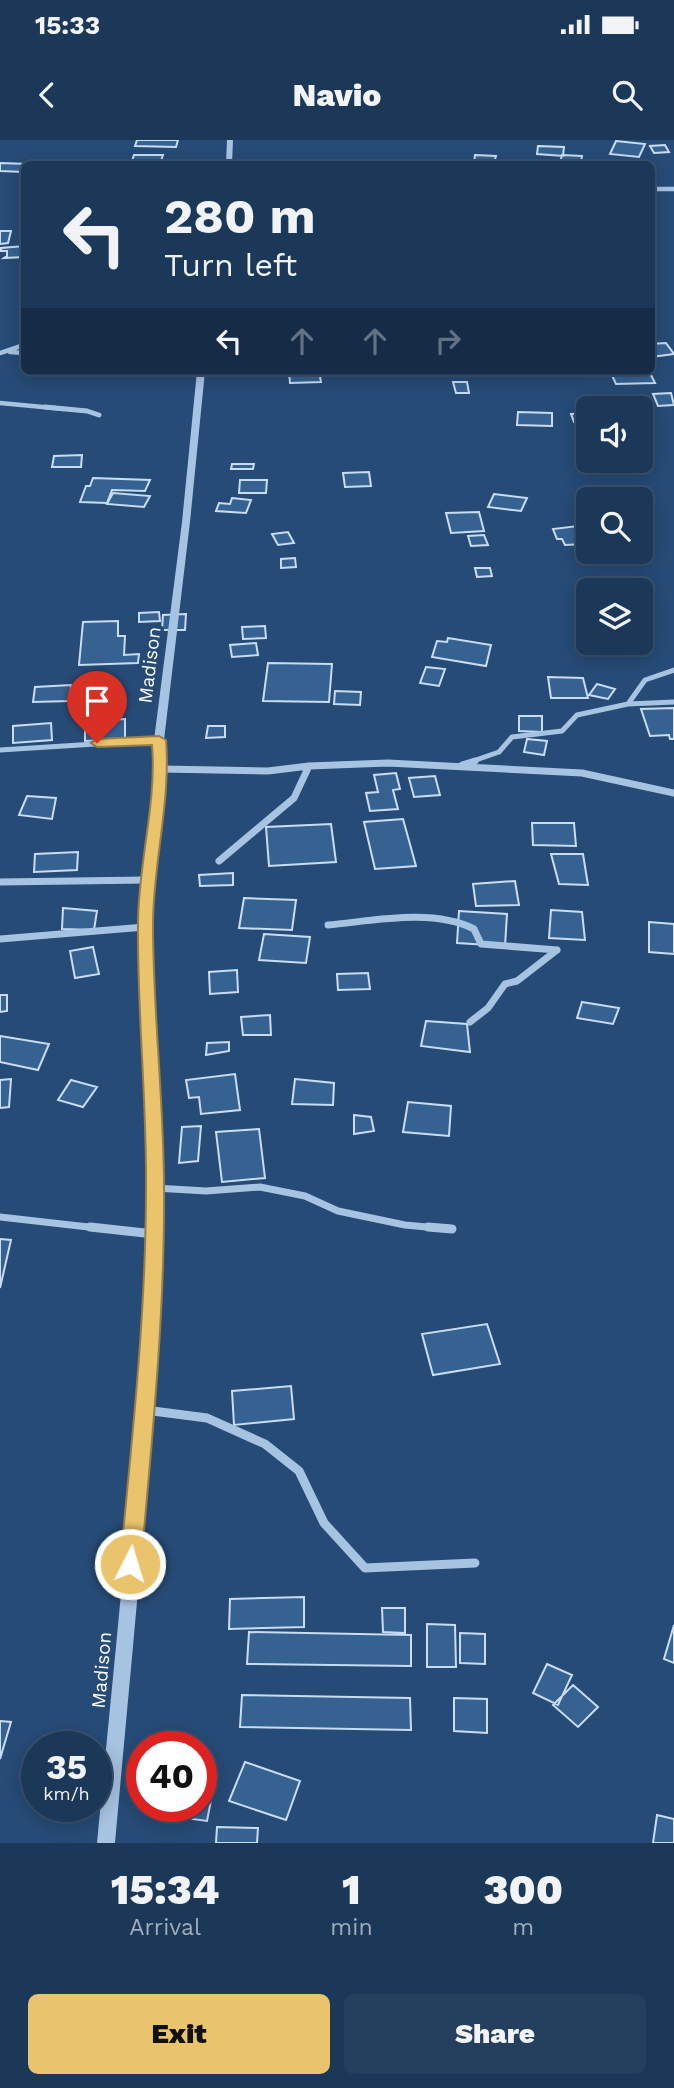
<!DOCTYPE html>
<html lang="en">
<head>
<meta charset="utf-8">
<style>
  body { margin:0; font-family:"Work Sans",sans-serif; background:#253f5e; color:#f1f3f6; height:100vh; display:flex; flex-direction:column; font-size:26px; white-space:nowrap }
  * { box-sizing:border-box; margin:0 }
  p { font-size:23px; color:#a0acba }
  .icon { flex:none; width:38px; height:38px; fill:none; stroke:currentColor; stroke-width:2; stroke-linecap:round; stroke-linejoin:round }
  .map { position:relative; height:1703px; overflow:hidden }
  .drawer { display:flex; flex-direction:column; background:#1c3858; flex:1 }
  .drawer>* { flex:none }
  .top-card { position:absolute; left:21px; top:21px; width:634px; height:214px; border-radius:10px; box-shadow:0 4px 18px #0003,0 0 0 2px #3a526e; background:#1c3858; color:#f1f3f6; overflow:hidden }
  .tools { position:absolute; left:576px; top:256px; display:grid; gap:14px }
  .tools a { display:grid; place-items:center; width:77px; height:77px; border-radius:10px; background:#1c3858; box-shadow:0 4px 18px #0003,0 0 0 2px #3a526e; font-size:35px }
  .speed { position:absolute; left:21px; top:1591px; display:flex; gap:14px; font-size:35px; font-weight:700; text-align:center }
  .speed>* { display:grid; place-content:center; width:91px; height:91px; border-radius:50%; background:#1c3858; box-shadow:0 4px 18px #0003,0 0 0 2px #3a526e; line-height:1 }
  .speed small { font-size:18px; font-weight:400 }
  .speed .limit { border:10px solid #d22; background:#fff; color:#111 }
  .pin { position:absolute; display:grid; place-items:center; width:60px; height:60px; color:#fff; margin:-72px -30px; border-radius:50% 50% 50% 0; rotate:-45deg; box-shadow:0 0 7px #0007 }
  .pin .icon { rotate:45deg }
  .me { position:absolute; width:77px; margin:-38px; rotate:5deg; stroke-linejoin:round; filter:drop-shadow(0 0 5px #0008) }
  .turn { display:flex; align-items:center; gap:24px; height:147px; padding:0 28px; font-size:32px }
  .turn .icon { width:91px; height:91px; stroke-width:2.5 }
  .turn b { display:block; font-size:49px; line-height:60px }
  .lanes { display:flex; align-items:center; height:66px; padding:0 28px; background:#0003; justify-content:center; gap:35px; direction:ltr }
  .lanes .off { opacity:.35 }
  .eta { display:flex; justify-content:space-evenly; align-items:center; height:119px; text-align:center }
  .eta b { font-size:42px; font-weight:800; line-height:49px }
  .button { display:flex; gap:14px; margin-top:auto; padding:14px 28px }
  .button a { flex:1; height:80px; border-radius:10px; background:#eac36d; color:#111; font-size:28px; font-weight:800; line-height:80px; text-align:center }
  .button a+a { background:#253f5e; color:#f1f3f6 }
  .status { display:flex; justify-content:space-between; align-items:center; height:49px; padding:0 35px; background:#1c3858; direction:ltr }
  .status svg { height:19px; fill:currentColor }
  header { display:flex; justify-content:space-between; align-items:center; height:91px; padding:0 28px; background:#1c3858; font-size:32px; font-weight:800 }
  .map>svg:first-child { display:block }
  .building { fill:#366292; stroke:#c9dcf2; stroke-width:2 }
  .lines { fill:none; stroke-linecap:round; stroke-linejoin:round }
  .minor-far3 { stroke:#a7c3e2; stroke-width:4.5 }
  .minor-far2 { stroke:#a7c3e2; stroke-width:5 }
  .minor-far1 { stroke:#a7c3e2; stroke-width:7 }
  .minor { stroke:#a7c3e2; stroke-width:9 }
  .tertiary { fill:#a7c3e2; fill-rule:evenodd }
  .route { fill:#eac36d; stroke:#987f47; stroke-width:2 }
  .labels { text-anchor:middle; stroke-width:7; stroke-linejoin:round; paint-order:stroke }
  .street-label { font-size:19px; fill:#fff; stroke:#264b76 }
</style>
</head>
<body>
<div class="status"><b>15:33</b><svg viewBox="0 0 49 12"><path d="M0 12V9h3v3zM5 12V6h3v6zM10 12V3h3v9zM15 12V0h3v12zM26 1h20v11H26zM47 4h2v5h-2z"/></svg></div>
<header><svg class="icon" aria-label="back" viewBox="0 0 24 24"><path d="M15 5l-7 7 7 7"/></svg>Navio<svg class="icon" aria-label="search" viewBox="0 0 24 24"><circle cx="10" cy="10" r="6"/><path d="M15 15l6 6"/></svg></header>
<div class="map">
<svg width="674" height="1703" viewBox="0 0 674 1703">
  <rect width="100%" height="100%" fill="#264b76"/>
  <path class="building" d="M137 0H178L176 7 135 6Z
    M616 1 645 4 639 17 610 14Z
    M665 5 669 12 654 13 650 6Z
    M538 6 564 7 563 16 537 14Z
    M134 15H163L160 24H131Z
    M475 15 496 16 494 23 474 22Z
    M562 15 582 16 581 23 560 22Z
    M0 23 29 24H24V32L0 31Z
    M0 91H11L8 103 0 104Z
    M24 106V117L4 118 7 116V111H1V108Z
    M666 203 674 214 651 217V204Z
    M147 231H189L186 236 145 233Z
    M289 231H319L321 242 290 243Z
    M610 231H649L655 243 616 244Z
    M453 242H467L469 253H456Z
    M671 253 674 265 658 266 653 254Z
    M518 272 552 273V286L517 285Z
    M588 273V281L574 282 571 274Z
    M82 315 81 327H52L54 316Z
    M232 324H254L253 329H231Z
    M369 332 371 346 345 347 343 333Z
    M93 338 150 340 145 351 112 350 107 363 80 362 86 346H90Z
    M240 340H267L266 353H239Z
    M622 346 629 359H602L596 348Z
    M113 353 150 356 144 367 107 364Z
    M494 354 527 358 521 371 488 367Z
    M232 358 251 360 246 373 216 371 219 363 230 364Z
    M479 372 484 391 451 393 446 373Z
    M586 385 588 407 583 404 565 405 562 399H557L553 389Z
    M288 392 294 403 278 405 272 394Z
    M484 395 488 405 471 406 468 396Z
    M295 418 296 427 281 428V419Z
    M475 428H490L492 436 477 437Z
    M159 472 160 481 139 482V473Z
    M186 474 185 490H162L163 475Z
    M118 481V496H125L124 515 139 514 138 523 79 525 83 482Z
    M265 486 266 498 243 499 242 487Z
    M448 498 491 505 486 526 432 517 437 501 447 502Z
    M256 503 258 515 232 517 230 505Z
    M268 523 332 524 329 562 263 561Z
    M426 527 445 529 439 546 420 543Z
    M548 537 583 538 588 558H551Z
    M597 544 615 549 608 559 589 555Z
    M71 545 70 561 33 562 35 547Z
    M335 551 361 552 360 565 334 564Z
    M674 568V599H670L669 595 650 596 641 569Z
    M519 576H542V592L519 591Z
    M125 579V599L85 601V581Z
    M51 583 52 600 13 603V586Z
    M208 586H225V597L206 598Z
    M527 599 547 601 544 615 524 612Z
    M396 633 400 649 393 650 398 669 370 671 366 653 378 652 374 635Z
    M435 636 440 655 414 657 409 638Z
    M27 656 56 658 52 679 19 675Z
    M403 679 416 726 375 729 364 682Z
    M532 683H574L576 706 533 705Z
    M331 684 336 722 269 726 266 687Z
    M78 712 77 730 34 732 35 714Z
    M551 714H583L588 745 559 744Z
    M233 733V745L200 746 199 735Z
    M515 741 519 765 476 766 473 744Z
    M244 758 296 760 292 790 239 788Z
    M63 768 97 771 94 790 62 789Z
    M551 770 582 772 585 800 549 798Z
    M459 771 507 774 505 806 457 803Z
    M649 782 674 784V814L649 812Z
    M264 794 310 797 306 823 259 820Z
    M93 807 99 834 75 838 70 811Z
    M237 830 238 852 210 854 209 832Z
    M368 833 370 849 338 850 337 834Z
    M0 855H7V871L0 872Z
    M582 862 619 868 613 884 577 878Z
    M270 875 271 895H243L241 877Z
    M426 881 467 884 470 912 421 906Z
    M0 896 49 904 38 930 0 922Z
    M229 902V911L206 915 207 903Z
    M235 934 240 970 201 974 199 957 189 958 186 940Z
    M11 939 9 967 0 968V940Z
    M295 939 334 943 333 965 292 964Z
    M71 940 97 947 83 967 58 960Z
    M408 962 451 966 449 996 403 992Z
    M354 975 371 977 374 991 354 994Z
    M201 986 198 1021 179 1023 182 987Z
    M259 989 265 1038 222 1042 216 992Z
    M0 1099 11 1100 0 1148Z
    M487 1184 500 1224 433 1235 422 1194Z
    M291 1246 294 1279 234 1285 232 1251Z
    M304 1457V1487L229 1489 230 1459Z
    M382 1468H405V1493L383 1492Z
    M427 1484 455 1485 456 1527H427Z
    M674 1485V1523L664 1519Z
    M249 1492 411 1495V1526L247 1524Z
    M460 1493 485 1494V1524L460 1523Z
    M547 1524 572 1535 558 1565 533 1553Z
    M573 1545 598 1567 578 1587 553 1565Z
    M242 1555 410 1558 411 1590 240 1587Z
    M454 1558 487 1559V1593L454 1591Z
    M0 1581 11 1582 0 1619Z
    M245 1622 300 1641 286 1680 229 1661Z
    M201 1648 213 1650 207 1681 177 1677 179 1666H201Z
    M657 1675 674 1679V1703H653Z
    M217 1687 258 1688 257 1703H216Z"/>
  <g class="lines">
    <path class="minor-far3" d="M651 49H674
      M10 212 24 213
      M0 213 24 205
      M0 263 64 269"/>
    <path class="minor-far2" d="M45 267 87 271 99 275
      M628 564 674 562
      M0 610 159 600
      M470 622 499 612 512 597 562 591 577 575 628 564 645 540 674 530"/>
    <path class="minor-far1" d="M462 625 475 621
      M161 629 268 631 309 626 388 623 582 633 674 653
      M219 721 294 658 309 626
      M0 742 146 740
      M328 785C373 781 432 768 474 789L481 804 557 810
      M0 799 145 787
      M470 882 488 868 505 844 517 841 557 810
      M155 1048 206 1051 260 1047 305 1056 338 1071 405 1085 448 1089
      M0 1077 106 1089"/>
    <path class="minor" d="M90 1087 154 1094
      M428 1087 452 1089
      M145 1270 207 1278 265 1304 299 1331 324 1383 365 1428 475 1423"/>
    <path class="tertiary" d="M227 0H233L232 24H226Z
      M197 231H205L190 382 164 600C169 663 150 725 151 788 153 890 164 992 161 1093 155 1297 133 1500 115 1703H97C116 1500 139 1297 147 1094 151 992 140 890 139 788 139 725 158 663 154 600L182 382Z"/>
  </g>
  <path class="route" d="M159 596 166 600C171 662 153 723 153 785 153 873 164 961 164 1049 165 1174 152 1300 141 1424L138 1431 130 1434 123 1431 120 1424C132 1300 146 1174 146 1049 147 961 137 872 138 784 138 724 157 662 152 605L97 607 91 603 97 599Z"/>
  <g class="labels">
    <g class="street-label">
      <text transform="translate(149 525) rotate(-83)" y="7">Madison</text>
      <text transform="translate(101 1530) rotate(-85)" y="7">Madison</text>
    </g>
  </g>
</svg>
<div class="tools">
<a><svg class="icon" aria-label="sound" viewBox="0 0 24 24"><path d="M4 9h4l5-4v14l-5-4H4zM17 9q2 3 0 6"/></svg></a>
<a><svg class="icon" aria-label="search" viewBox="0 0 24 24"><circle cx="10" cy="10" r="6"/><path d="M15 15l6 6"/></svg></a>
<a><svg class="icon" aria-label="layers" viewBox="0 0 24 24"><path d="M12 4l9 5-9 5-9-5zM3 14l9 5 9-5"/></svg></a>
</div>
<div class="speed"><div>35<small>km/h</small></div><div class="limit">40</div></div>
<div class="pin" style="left:97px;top:603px;background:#d93025"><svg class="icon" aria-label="arrive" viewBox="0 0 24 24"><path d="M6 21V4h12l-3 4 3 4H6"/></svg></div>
<svg class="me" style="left:130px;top:1424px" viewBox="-20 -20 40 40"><circle r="17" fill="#eac36d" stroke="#fff" stroke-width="3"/><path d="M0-11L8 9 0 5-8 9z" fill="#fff"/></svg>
<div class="top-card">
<div class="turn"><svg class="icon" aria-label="left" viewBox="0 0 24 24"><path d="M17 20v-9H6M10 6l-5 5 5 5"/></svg><div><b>280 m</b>Turn left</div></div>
<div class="lanes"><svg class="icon" aria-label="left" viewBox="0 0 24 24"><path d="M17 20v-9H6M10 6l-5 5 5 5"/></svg><svg class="icon off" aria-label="ahead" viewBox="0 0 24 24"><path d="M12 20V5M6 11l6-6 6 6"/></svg><svg class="icon off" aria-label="ahead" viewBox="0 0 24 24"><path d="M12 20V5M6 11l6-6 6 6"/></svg><svg class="icon off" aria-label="right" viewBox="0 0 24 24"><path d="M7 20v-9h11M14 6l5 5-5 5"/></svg></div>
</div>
</div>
<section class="drawer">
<div class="eta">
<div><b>15:34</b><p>Arrival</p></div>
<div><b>1</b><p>min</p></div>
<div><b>300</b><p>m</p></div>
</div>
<div class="button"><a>Exit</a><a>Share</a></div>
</section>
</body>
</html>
